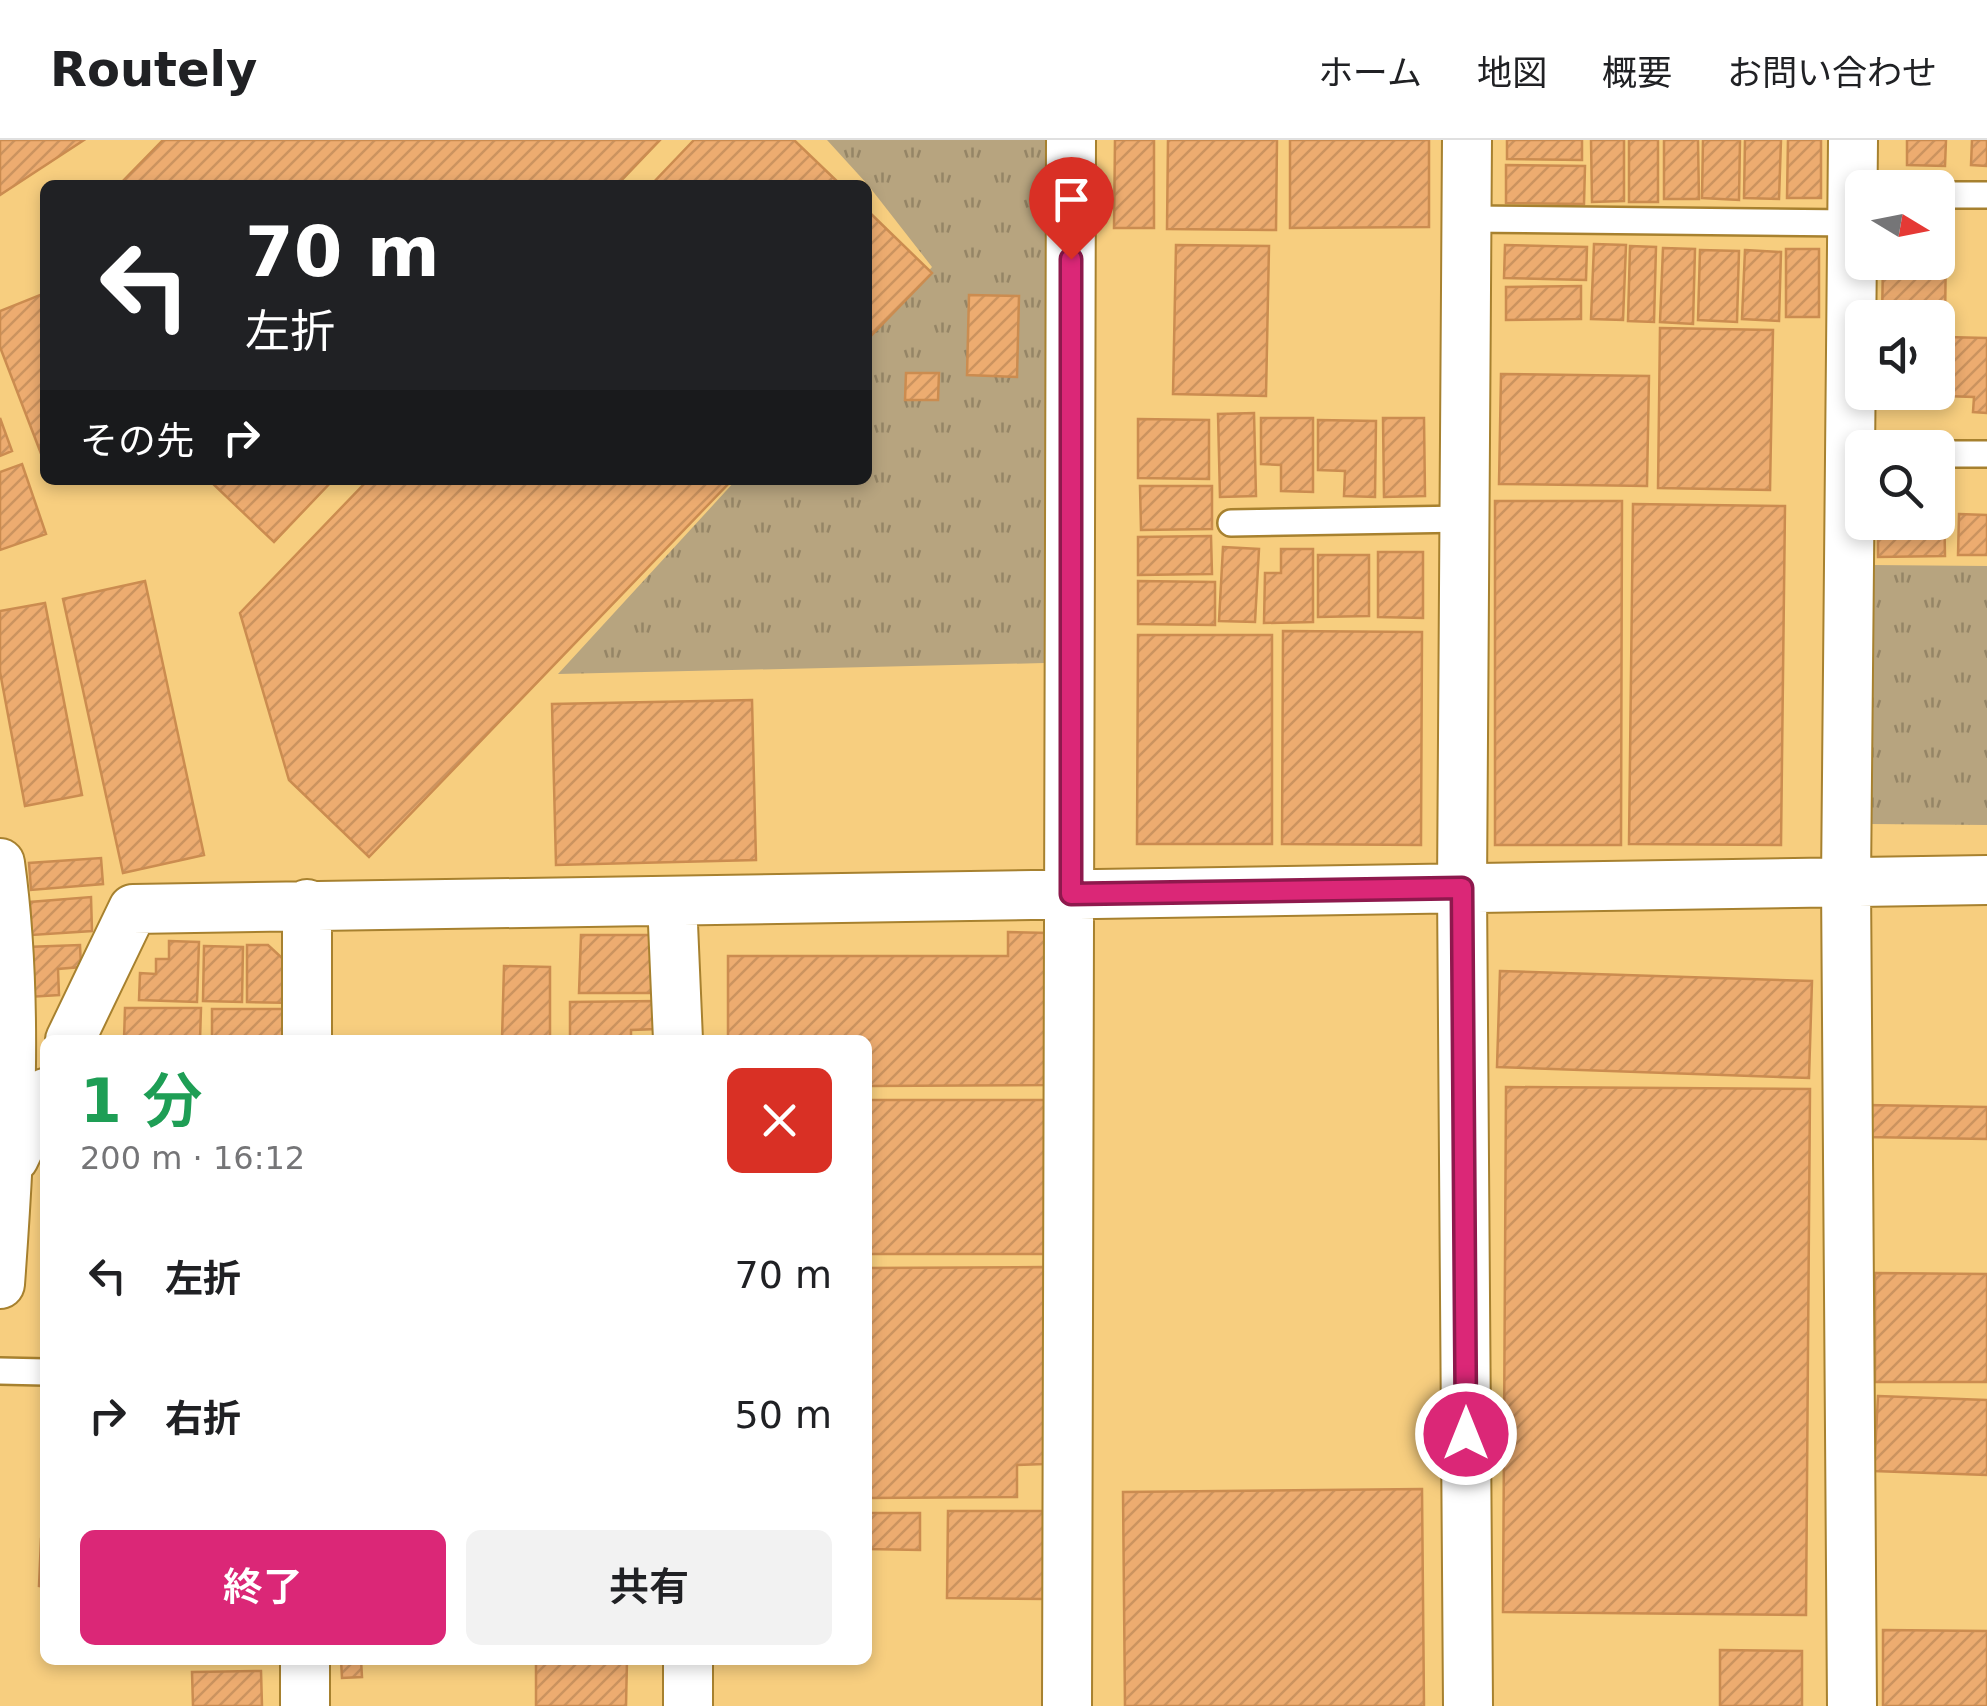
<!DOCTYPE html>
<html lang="ja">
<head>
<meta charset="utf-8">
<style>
  body { margin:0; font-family:"DejaVu Sans","Noto Sans JP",sans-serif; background:#f2f2f2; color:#202124; height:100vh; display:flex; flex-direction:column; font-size:38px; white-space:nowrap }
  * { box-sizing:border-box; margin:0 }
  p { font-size:32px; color:#757577 }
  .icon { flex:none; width:55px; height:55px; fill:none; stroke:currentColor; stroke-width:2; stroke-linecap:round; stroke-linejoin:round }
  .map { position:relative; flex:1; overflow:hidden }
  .sheet { position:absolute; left:40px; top:895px; width:832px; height:630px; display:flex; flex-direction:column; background:#fff; border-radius:15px; box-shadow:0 5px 15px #0003 }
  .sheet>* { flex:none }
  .top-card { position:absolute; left:40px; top:40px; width:832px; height:305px; border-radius:15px; box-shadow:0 5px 15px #0003; background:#202124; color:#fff; overflow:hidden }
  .needle { width:65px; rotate:100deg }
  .tools { position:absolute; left:1845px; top:30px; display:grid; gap:20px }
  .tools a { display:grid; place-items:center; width:110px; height:110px; border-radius:15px; background:#fff; box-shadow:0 5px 15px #0003; font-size:50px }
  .pin { position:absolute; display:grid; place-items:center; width:85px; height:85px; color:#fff; margin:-102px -42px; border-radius:50% 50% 50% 0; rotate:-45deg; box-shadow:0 0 10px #0007 }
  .pin .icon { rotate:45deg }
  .me { position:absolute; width:110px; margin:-55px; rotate:0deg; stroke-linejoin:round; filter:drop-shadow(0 0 8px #0008) }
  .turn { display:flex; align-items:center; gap:35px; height:210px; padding:0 40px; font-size:45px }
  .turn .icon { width:130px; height:130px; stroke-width:2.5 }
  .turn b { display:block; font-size:70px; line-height:85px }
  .then { display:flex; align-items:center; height:95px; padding:0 40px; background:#0003; gap:20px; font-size:38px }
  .round { display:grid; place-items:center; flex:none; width:105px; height:105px; border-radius:15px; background:#f2f2f2 }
  .overview { display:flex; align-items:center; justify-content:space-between; height:170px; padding:0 40px }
  h1 { font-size:60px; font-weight:600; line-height:75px; color:#1e9e55 }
  .action { display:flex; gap:20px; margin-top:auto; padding:20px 40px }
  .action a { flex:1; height:115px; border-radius:15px; background:#db2777; color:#fff; font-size:40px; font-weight:600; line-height:115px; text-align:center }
  .action a+a { background:#f2f2f2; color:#202124 }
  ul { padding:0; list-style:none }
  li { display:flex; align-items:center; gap:30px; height:140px; padding:0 40px }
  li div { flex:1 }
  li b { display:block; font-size:38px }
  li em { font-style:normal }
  header { display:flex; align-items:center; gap:60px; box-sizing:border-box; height:140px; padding:0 50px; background:#fff; border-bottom:2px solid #e0e0e0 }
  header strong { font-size:48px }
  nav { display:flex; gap:55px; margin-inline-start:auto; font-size:35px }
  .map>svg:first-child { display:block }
  .grass { fill:url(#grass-tufts) }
  .building { fill:url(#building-hatch); stroke:#cb8c50; stroke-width:2.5 }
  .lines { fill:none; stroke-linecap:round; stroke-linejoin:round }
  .lane-casing { stroke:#a7812f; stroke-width:30 }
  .street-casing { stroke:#a7812f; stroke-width:52 }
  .lane { stroke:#fff; stroke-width:25 }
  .street { stroke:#fff; stroke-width:48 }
  .route-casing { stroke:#8e194d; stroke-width:25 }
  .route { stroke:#db2777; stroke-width:18 }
</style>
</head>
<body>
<header>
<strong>Routely</strong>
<nav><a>ホーム</a><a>地図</a><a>概要</a><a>お問い合わせ</a></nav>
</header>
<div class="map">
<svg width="1987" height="1566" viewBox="0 0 1987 1566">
  <defs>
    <pattern id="grass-tufts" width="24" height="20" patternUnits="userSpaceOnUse" patternTransform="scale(2.5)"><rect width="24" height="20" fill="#b7a47f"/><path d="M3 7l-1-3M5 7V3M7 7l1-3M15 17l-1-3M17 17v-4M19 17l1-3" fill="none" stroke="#958566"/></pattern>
    <pattern id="building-hatch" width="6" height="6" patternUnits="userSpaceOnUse" patternTransform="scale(2.5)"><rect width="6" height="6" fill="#edac70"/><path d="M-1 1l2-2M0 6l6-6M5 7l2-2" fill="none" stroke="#cb935f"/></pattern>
  </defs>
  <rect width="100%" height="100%" fill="#f7ce7f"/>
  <path class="grass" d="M827 0H1049L1044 523 558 534 736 340H868V198L932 127 868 45Z
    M1872 425 1987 426V685L1870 684Z"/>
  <path class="building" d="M0 0H84L0 55Z
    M163 0H660L617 45H119Z
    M694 0H794L841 45H651Z
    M1115 0H1154V88H1114Z
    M1168 0H1277L1276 90 1167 89Z
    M1290 0H1429V87L1290 88Z
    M1507 0H1582V20L1507 19Z
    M1591 0H1624V61L1592 62Z
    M1629 0H1658V62H1629Z
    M1664 0H1698L1699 59H1664Z
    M1703 0H1740L1739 60 1702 58Z
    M1745 0H1781L1779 59 1744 58Z
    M1788 0H1821V58H1787Z
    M1907 0H1946L1945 26 1907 25Z
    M1972 0H1987V26L1971 25Z
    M1506 25 1585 26 1584 64 1506 63Z
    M868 71 932 133 868 199Z
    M1938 98H1946L1945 187H1938V178H1882L1883 123 1938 122Z
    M1594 104 1626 105 1623 180 1591 179Z
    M1176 105 1269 106 1266 256 1173 254Z
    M1505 105 1587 107 1586 140 1504 138Z
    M1630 106 1656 107 1654 182 1628 181Z
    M1663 108 1695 109 1693 184 1660 182Z
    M1786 109H1819V177H1786Z
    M1700 110 1739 111 1737 182 1698 180Z
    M1745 110 1781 112 1779 181 1742 179Z
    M1581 146V179L1506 180V147Z
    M45 153V324L0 207V171Z
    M969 155 1019 156 1017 237 967 235Z
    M1660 188 1773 190 1770 350 1658 348Z
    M1938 195V259H1883V252H1938Z
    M1946 197 1987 198V273L1973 272 1974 257 1945 256Z
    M906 233H939L938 260H905Z
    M1501 234 1649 236 1647 346 1499 344Z
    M1254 273 1256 356 1220 357 1218 274Z
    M0 278 12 311 0 316Z
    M1261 278H1313V352L1281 351V325L1261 324Z
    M1383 278H1424L1425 356 1384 357Z
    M1138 279 1209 280V339L1138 338Z
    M1318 280 1376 281 1375 357 1344 356 1345 331 1318 330Z
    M22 324 46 394 0 410V332Z
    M209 340H333L274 402Z
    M368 340H732L369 717 289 640 240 473Z
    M1140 346H1212V389L1141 390Z
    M1495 361H1622L1621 705H1495Z
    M1938 363H1944L1945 416 1878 417V382H1938Z
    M1633 364 1785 366 1781 705 1629 704Z
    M1959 374 1987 375V415H1958Z
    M1211 396 1212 434 1138 435V397Z
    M1223 407 1259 409 1255 482 1219 481Z
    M1281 409H1313V482L1264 483 1265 433H1281Z
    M1378 412H1423V478L1378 477Z
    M1318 415H1369V476L1318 477Z
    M145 441 204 715 123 733 63 459Z
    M1138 441 1215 442V485L1138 484Z
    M45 463 82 655 25 666 0 532V471Z
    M1283 491 1422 492 1421 705 1282 704Z
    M1138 495H1272V704H1137Z
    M752 560 756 720 556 725 552 564Z
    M101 718 103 744 31 750 29 723Z
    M91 757 92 791 32 795 30 762Z
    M1008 792 1049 793 1050 945 868 946V900H728V816H1008Z
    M581 795H656L654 853H579Z
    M169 801 199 802 197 862 139 860 140 833 156 834V819H169Z
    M80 805 81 827 58 829 59 855 28 857 26 807Z
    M247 805H268L294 829 293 863 247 862Z
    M204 806 243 807 242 862 203 861Z
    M504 826 550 827V900H502Z
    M1500 831 1812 841 1809 938 1497 927Z
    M657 861V889L631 890V900H570V862Z
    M125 868H201L200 900H124Z
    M212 869H289V899H212Z
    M1506 947 1810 949 1806 1475 1503 1472Z
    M868 960H1049L1050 1114H868Z
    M1865 965 1987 967V999L1865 997Z
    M1044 1127V1324L1017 1325V1357L868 1358V1128Z
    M1875 1133 1987 1134V1242H1875Z
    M1878 1256 1987 1260V1335L1874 1331Z
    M1422 1349 1424 1566H1125L1123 1352Z
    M948 1371H1044L1045 1459 947 1458Z
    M868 1373H920V1410L868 1409Z
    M41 1399H45V1447L39 1446Z
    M1883 1490 1987 1491V1566H1883Z
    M1720 1510 1802 1511V1566H1720Z
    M341 1520H361L362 1537 342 1538Z
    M536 1520H627L626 1566H536Z
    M261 1531 262 1566H193L192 1532Z"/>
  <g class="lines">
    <g class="lane-casing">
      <path id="lane" d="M1938 55H1987
        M1466 79 1852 83
        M1938 314H1987
        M1231 383 1464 379
        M0 1231 45 1232"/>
    </g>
    <g class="street-casing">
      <path id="street" d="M1467 0 1462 748 1468 1566
        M0 723C19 860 10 1007 0 1144
        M672 761 678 900
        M70 900 133 769 1987 740
        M307 900V764
        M14 1018 45 953
        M305 1566V1520
        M688 1566V1520
        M1067 1566 1071 0
        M1852 1566 1846 742 1853 0"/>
    </g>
    <use href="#lane" class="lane"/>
    <use href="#street" class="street"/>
  </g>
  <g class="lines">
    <g class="route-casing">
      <path id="route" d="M1071 119V754L1462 748 1466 1294"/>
    </g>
    <use href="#route" class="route"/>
  </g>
</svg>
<div class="tools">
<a><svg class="needle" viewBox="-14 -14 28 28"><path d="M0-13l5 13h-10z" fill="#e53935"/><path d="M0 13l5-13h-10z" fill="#757577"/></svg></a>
<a><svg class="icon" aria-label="sound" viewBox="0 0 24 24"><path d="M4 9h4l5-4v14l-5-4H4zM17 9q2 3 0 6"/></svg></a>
<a><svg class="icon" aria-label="search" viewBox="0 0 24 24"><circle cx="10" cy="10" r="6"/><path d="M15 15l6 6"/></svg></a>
</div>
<div class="pin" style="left:1071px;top:119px;background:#d93025"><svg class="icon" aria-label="arrive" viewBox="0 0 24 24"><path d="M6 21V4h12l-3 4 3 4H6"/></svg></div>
<svg class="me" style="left:1466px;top:1294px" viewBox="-20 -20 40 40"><circle r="17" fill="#db2777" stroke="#fff" stroke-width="3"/><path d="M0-11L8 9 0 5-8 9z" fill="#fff"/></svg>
<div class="top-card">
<div class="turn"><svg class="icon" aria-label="left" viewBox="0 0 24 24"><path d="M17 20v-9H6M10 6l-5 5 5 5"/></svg><div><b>70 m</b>左折</div></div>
<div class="then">その先<svg class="icon" aria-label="right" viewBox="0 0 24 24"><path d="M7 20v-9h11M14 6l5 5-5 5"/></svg></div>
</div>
<section class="sheet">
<div class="overview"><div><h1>1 分</h1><p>200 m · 16:12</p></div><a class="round" style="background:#d93025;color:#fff"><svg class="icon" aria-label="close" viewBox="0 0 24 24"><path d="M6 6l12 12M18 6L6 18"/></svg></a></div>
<ul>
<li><svg class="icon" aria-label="left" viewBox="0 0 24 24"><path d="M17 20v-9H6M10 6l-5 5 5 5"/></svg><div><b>左折</b></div><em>70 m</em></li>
<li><svg class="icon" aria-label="right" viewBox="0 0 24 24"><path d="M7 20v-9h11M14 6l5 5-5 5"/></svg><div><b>右折</b></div><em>50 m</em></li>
</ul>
<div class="action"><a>終了</a><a>共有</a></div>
</section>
</div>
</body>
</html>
